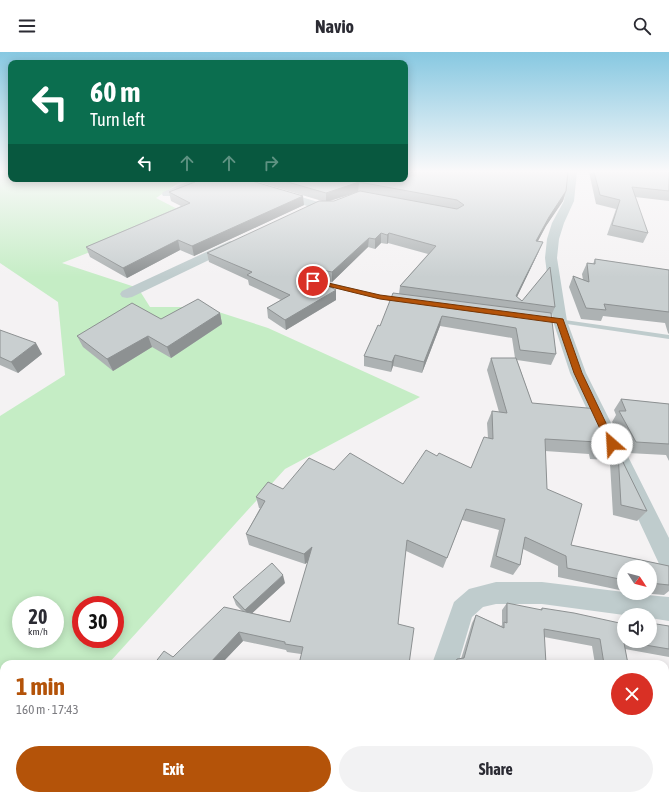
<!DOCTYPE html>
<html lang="en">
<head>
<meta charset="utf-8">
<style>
  body { margin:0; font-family:"Asap Condensed",sans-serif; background:#f2f2f3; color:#2b2b33; height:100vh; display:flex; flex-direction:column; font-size:15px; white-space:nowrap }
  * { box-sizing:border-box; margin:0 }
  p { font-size:13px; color:#7c7c81 }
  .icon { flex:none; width:22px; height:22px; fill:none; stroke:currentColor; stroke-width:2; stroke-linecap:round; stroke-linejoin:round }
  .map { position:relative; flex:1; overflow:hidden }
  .side { position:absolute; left:0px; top:608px; width:669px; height:140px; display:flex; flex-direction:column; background:#fff; border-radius:12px 12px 0 0; box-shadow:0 2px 10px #0003 }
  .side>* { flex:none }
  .guide { position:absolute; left:8px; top:8px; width:400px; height:122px; border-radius:8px; box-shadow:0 2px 10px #0003; background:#0b6e4f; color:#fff; overflow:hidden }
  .needle { width:26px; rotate:126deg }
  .fabs { position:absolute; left:617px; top:508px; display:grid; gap:8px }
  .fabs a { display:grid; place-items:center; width:40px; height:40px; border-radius:50%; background:#fff; box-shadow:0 2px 10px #0003; font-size:20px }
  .speed { position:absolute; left:12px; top:544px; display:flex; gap:8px; font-size:20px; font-weight:700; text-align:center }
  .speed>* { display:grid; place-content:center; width:52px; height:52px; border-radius:50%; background:#fff; box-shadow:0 2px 10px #0003; line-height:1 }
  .speed small { font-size:10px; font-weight:400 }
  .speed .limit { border:6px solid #d22; background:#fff; color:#111 }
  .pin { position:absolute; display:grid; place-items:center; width:34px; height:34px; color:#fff; margin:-17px; border:2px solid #fff; border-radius:50%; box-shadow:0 1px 4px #0007 }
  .me { position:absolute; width:44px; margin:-22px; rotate:334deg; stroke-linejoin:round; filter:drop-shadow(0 0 3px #0008) }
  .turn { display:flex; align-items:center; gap:14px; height:84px; padding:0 16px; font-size:18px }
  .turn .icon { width:52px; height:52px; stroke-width:2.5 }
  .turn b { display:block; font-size:28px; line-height:34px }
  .lanes { display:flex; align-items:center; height:38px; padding:0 16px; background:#0003; justify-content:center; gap:20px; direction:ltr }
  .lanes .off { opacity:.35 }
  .round { display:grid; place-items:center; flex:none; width:42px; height:42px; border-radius:21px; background:#f2f2f3 }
  .overview { display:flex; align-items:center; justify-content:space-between; height:68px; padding:0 16px }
  h1 { font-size:24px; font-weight:700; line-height:30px; color:#b45309 }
  .action { display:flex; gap:8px; margin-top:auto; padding:8px 16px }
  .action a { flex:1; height:46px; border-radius:24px; background:#b45309; color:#fff; font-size:16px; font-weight:700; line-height:46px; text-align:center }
  .action a+a { background:#f2f2f3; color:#2b2b33 }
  header { display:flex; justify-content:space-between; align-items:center; height:52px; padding:0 16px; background:#fff; font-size:18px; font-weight:700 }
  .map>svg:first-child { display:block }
  .green { fill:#c5edc5; fill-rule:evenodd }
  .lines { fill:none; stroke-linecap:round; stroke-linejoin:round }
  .lane { fill:#bfcccd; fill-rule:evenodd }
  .street { fill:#bfcccd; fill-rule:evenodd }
  .wall { fill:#adb2b3; fill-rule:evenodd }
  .shaded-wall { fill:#8d9192 }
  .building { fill:#c9cfd0; stroke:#8d9192 }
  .route { fill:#b45309; stroke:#753606 }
</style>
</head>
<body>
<header><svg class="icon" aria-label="menu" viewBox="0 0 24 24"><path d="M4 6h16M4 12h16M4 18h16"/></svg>Navio<svg class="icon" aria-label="search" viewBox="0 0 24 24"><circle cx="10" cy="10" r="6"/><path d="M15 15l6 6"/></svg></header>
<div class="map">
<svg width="669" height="748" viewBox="0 0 669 748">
  <rect width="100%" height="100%" fill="#f4f2f3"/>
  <path class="green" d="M0 120H11V127H171L180 130 156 146 187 162 62 211 138 236 150 255H203L268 276 420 345 285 417 108 612H4V709H0V364L65 323 58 250 0 211ZM21 553H55V587H21ZM81 553H115V587H81Z"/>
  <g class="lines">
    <path class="lane" d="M315 227 380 243 402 246 405 248C397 254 327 234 313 230V228Z
      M537 264 669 283V287L540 268H537Z"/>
    <path class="street" d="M567 120H577L574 149 564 171 559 187 557 206 567 269 586 321 669 486V519L661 516 570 321 553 269 545 206 547 187 552 171 564 149Z
      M194 127H208L207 129 171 144H163L162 142 163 140Z
      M281 139 325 152 337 151 342 154C333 166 290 148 277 144L276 142Z
      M230 189 234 190 236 193 234 196 132 245 127 246 122 245 120 242 122 239Z
      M496 530H542L624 540V541L669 545V569L650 566V563H624L542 552H496L483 555 472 565 458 612H432L454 550 469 537Z
      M388 744H418L416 748H386Z"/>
  </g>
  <path class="wall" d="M589 120H669V149L635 145 648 181 643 191 607 183 616 157 596 152Z
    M248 127H405L566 139 563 149 546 174 538 189 539 199 517 245 522 249 555 255 551 264 556 302 551 313 517 308 532 351 617 396 609 408 590 407 589 402 545 399 547 437 571 493 669 514V539L664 543 641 541H650V515H624V539L558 525V514L523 497 520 513 513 523 490 515 499 478 462 468 443 516 406 499 301 602 287 600 286 598 243 589 221 612H154L173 605 242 559 236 553 233 545 285 531 252 561 290 570 308 510 305 512 249 493 246 482 260 456H259L256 445 283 437 334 418 403 432 437 404 471 416 488 386 487 371 492 359 499 360 487 318 491 306H515L512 286 440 274 422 321 393 314 391 320 364 314V304L380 274 399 242 400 234 428 202 388 191 387 192 381 191 375 197 368 195 332 230 326 229V232L336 248 286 278 268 266 267 256 281 248 249 233 248 228 209 210 207 201 322 149ZM358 140H359L334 149H330Z
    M190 128 304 153 194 204 180 198 127 226 90 205 86 195 181 154 171 149 169 140 191 131Z
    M595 207 669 218V282L668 281 665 271 603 264 601 269 581 267 569 235 573 224 583 228 582 222 587 211 593 212Z
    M220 261 222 272 171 306 152 295 113 319 83 295 77 284 161 267Z
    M0 278 42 302 18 321 0 313Z
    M621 347 669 352V409L666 403 628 401 612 370 616 363 614 358Z
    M618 400 647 459 637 469 613 463 610 411Z
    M507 551 540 558 542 556 624 589 669 574V605L625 597 628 612H595L592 594 544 585 546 612H454L457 607H461L472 571 476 563 501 574 502 573V558Z
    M418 744H449L448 748H418Z
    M497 744H547V748H497Z"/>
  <path class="shaded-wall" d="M359 130 358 140 326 150V141Z
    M566 139 563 149 546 174 533 198 536 189 549 165Z
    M303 144 304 153 194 204 192 194Z
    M381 181V191L375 197V187Z
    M389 181 388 191 387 192V183Z
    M369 186 368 195 332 230V220Z
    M178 188 180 198 127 226 123 216Z
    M543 190 539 199 515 249 516 244Z
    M313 216V226L309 221 310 217Z
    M326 225V235L321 230Z
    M336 238V248L286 278 285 268Z
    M220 261 222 272 171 306 167 295Z
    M442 264 440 274 422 321 424 310Z
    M148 284 152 295 113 319 107 307Z
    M36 291 42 302 18 321 11 310Z
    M395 303 393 314 391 320 392 310Z
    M312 495 313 505 305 512 304 502Z
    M283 523 285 531 248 565 245 558Z
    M239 580 243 589 221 612H209Z
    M157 744H160L168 748H160Z
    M252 744H256L255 748H251Z"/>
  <path class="building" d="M405 120H568L566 139 549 165 536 189 543 190 516 244 522 249 550 215 555 255 400 234 436 194 389 181 387 183 381 181 375 187 369 186 332 220 313 216 310 217 309 221 326 225 321 230 336 238 285 268 267 256 290 243 247 223 252 220 207 201 319 149H334L360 139 457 157 464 153 457 148 359 130 326 141 277 127H405Z
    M594 120H669V139L632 135 648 181 612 173 620 148 600 143Z
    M192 127H245L303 144 192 194 178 188 123 216 86 195 190 151 169 140 195 130 190 128Z
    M595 207 669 218V260L604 252 606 258 586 256 573 224 589 230 587 211 595 212Z
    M393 241 551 261 556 302 520 298 516 276 442 264 424 310 395 303 392 310 364 304 378 273 380 274Z
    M198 247 220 261 167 295 148 284 107 307 77 284 132 251 161 267Z
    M0 278 36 291 11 310 0 305Z
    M491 306H516L532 351 598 357 617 396 598 395 597 390 545 387 547 437 582 452 571 493 669 514V533L650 531V515H624V528L567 516 566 504 525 485 520 513 496 504 505 467 466 457 447 506 407 488 398 572 414 576 409 612H299L303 595 285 592V590L239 580 209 612H154L164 599 173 605 224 555 290 570 312 495 304 502 246 482 265 449 256 445 268 430 283 437 309 406 334 418 350 401 403 432 426 398 437 404 439 401 471 416 484 385 493 387 492 359 507 361Z
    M621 347 669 352V392L636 390 619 359H626Z
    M618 400 647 459 621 453Z
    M272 511 283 523 245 558 233 545Z
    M507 551 542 558V556L574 561 624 572V589H650V571L669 574V597L627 590V591H624L628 612H604L600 587 544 577 546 612H455L457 607 464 606 476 563 504 576V570L507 571Z
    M107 744H157L161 746 160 748H105Z
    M199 744H252L251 748H198Z
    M304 744H375L374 748H303Z
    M421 744H449L448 748H420Z
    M504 744H547V748H504Z"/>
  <linearGradient id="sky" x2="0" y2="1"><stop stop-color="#87c8e1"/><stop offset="0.53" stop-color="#faf9fa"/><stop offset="1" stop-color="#faf9fa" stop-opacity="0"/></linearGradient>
  <rect width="669" height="225" fill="url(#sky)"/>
  <path class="route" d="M311 227 380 243 563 267 582 321 616 392 615 394H608L574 321 557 271 380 247 311 230Z"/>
</svg>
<div class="fabs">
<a><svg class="needle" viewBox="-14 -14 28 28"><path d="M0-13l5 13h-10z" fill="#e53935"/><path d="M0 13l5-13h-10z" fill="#7c7c81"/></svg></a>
<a><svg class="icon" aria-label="sound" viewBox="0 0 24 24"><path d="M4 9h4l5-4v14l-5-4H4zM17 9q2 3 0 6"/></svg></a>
</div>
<div class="speed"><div>20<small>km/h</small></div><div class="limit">30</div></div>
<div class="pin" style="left:313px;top:229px;background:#d93025"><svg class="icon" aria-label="arrive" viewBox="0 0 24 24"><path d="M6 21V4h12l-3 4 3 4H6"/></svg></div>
<svg class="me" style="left:612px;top:392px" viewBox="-20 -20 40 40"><circle r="19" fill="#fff"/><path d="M0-13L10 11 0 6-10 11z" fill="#b45309"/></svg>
<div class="guide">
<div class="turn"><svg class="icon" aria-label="left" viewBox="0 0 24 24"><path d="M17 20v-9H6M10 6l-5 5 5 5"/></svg><div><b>60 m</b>Turn left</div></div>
<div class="lanes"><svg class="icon" aria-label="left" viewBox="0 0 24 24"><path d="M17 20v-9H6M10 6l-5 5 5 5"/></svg><svg class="icon off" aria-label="ahead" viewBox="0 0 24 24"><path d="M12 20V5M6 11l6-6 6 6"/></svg><svg class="icon off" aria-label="ahead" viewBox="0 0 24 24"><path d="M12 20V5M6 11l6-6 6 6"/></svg><svg class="icon off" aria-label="right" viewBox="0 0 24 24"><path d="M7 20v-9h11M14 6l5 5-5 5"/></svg></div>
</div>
<section class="side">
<div class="overview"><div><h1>1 min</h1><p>160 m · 17:43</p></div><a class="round" style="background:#d93025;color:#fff"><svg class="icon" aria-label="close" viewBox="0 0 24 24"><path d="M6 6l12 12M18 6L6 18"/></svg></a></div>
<div class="action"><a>Exit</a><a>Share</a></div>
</section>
</div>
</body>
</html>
